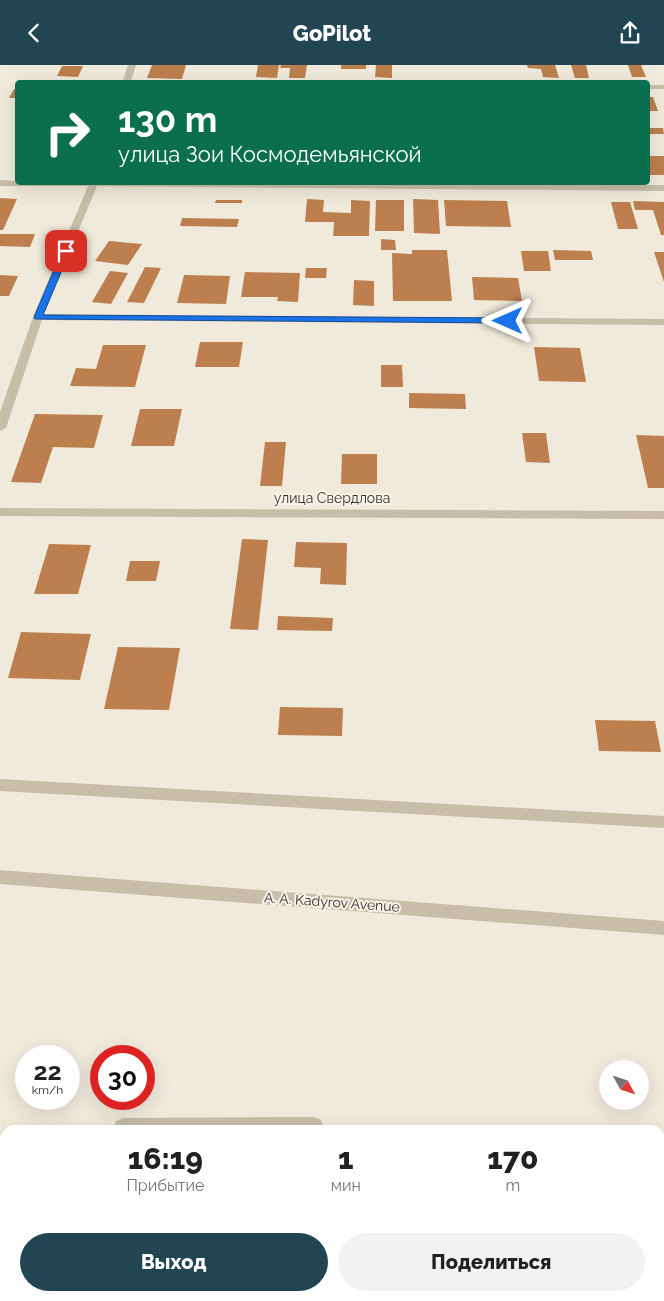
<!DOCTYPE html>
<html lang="ru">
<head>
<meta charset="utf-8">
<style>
  body { margin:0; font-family:Raleway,sans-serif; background:#f2f2f2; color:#202124; height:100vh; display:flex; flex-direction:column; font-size:19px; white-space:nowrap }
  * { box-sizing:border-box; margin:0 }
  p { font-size:16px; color:#757577 }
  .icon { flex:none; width:28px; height:28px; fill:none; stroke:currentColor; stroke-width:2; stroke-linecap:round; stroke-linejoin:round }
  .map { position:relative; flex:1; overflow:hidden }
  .sheet { position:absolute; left:0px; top:1060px; width:665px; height:176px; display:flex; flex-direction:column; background:#fff; border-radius:15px 15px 0 0; box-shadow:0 5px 20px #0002 }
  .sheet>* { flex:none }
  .guide { position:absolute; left:15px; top:15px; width:635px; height:105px; border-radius:5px; box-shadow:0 5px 20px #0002; background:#0b6e4f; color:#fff; overflow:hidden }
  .needle { width:32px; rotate:130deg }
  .fabs { position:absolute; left:599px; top:995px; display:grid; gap:10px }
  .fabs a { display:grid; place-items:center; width:50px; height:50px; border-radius:50%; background:#fff; box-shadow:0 5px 20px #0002; font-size:25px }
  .speed { position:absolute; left:15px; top:980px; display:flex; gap:10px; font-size:25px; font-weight:700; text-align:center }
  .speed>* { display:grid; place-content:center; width:65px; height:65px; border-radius:50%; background:#fff; box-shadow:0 5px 20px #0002; line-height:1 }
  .speed small { font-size:12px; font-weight:400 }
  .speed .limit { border:8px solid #d22; background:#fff; color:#111 }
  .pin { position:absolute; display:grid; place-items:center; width:42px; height:42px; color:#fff; margin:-21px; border-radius:10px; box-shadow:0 2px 8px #0006 }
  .me { position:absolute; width:55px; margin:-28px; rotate:270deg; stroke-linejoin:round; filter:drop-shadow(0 0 4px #0008) }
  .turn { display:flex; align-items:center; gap:18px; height:105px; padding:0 20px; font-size:22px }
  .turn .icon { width:65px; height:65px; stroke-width:2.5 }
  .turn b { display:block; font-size:35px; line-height:42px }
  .eta { display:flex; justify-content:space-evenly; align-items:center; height:85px; text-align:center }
  .eta b { font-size:30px; font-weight:800; line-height:35px }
  .action { display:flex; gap:10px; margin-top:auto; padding:10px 20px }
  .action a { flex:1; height:58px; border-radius:30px; background:#214553; color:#fff; font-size:20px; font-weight:800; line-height:58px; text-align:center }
  .action a+a { background:#f2f2f2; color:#202124 }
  header { display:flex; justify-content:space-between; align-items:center; height:65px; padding:0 20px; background:#214553; color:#fff; font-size:22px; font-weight:800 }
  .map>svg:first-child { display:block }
  .building { fill:#bc7f4d }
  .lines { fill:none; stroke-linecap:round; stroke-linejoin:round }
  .service { fill:#c7bda9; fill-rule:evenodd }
  .minor { fill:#c7bda9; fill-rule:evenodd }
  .tertiary { fill:#c7bda9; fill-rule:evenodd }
  .route { fill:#1a73e8; stroke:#114b97 }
  .labels { text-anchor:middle; stroke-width:4; stroke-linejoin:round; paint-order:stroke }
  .street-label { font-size:14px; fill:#342e28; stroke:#f8f4e8 }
</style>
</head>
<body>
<header><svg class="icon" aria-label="back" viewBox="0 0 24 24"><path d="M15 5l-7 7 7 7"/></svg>GoPilot<svg class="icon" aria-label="share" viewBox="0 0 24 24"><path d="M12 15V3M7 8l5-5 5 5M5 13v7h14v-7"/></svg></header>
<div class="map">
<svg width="664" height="1236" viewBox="0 0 664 1236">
  <rect width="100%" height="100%" fill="#f0eadc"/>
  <path class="building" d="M152 0H186L182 14 147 13Z
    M258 0H279L277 13 256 12Z
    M281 0H307L305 13H289L290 3H280Z
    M341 0H366V4H341Z
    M376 0H392V13L375 12Z
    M527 0H555L559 13 543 12 541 4 528 3Z
    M571 0H586L589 13H575Z
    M628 0H641L646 12H632Z
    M62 1H83L78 12 57 11Z
    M14 24H18V33H9Z
    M648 32H653L658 46H648Z
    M648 63H663L664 69H648Z
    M648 91H664V110H648Z
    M0 133 17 134 3 165H0Z
    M307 134 324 135 323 147 351 148V135L370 136 369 171H333L334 157H305Z
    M413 134 438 135 440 169 414 168Z
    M216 135H242V138H215Z
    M376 135H404V166H375Z
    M444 135 507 136 511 162 446 161Z
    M633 136 664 137V170H661L653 145H635Z
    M611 137H630L638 164H618Z
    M182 153 239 154 237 162 180 161Z
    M0 169H35L30 182 0 181Z
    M381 174 395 175 396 185H381Z
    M109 176 142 179 128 200 95 196Z
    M412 185H447L452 236H393L392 188 412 189Z
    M553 185 591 186 593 195H555Z
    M521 186H548L551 206H524Z
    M654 187H664V217Z
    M145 202 161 203 144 238 127 237Z
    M306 203H327L326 213H305Z
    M110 206 128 208 111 239 92 237Z
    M245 207 300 208 298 237 277 236 278 232H241Z
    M0 210 18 211 9 231H0Z
    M184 210 230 211 226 239 177 238Z
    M472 212 518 213 522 236 474 235Z
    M354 215 374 216V241L353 240Z
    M200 277H243L239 302H195Z
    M103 280H146L135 322 70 321 76 303 96 304Z
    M534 282 580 283 586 317 539 316Z
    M381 300H402L403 322H381Z
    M409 328 465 329 466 344 409 343Z
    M140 344H182L174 381H131Z
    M35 349 103 350 94 383 53 382 41 418 11 417Z
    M522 368H546L550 398 526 397Z
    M636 370 664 371V423H648Z
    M265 377H286L282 421H260Z
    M342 389H377V419H341Z
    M242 474 268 475 258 565 230 564Z
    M296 477 347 478 346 520 320 519 321 503 294 502Z
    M49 479 91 480 78 529H34Z
    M130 496H160L156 516H126Z
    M278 551 333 553 332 566 277 565Z
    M21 567 91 569 80 615 8 613Z
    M118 582 180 583 169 645 104 644Z
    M280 642 343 643 342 671 278 670Z
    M595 655 655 656 661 687 599 686Z
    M660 1146H664V1236H151L152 1231H660Z"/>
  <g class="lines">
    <path class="service" d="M314 1052 321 1055 323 1061 322 1065H113L116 1056 123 1053Z
      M660 1071H664V1089H660Z
      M81 1231H101L100 1236H80Z"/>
    <path class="minor" d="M128 0H136L130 18H122Z
      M648 20H664V24H648Z
      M0 115 18 116V118L664 120V126L97 121 44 249 664 254V260L42 255 6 363 0 366V347L33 252 88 121H0Z
      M0 443 664 446V454L0 451Z"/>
    <path class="tertiary" d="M0 714 664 751V763L0 726Z
      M0 805 664 856V870L0 819Z"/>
  </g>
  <path class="route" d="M63 184 70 186 43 250 508 253 512 256 508 258 35 254 34 252Z"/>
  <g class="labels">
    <g class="street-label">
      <text x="332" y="438">улица Свердлова</text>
      <text transform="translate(332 837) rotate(4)" y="5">A. A. Kadyrov Avenue</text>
    </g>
  </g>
</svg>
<div class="fabs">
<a><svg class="needle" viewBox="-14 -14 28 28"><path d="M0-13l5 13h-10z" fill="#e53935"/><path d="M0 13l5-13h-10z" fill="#757577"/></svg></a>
</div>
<div class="speed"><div>22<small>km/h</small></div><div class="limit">30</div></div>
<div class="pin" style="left:66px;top:186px;background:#d93025"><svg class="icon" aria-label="arrive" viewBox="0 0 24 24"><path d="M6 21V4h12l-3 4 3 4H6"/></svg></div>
<svg class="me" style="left:508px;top:256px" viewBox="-20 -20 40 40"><path d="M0-17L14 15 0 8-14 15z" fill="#1a73e8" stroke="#fff" stroke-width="4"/></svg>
<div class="guide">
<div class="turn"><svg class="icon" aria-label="right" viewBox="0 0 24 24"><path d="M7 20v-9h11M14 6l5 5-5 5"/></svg><div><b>130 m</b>улица Зои Космодемьянской</div></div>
</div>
<section class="sheet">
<div class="eta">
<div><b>16:19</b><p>Прибытие</p></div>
<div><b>1</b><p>мин</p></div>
<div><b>170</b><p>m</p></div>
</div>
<div class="action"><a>Выход</a><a>Поделиться</a></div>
</section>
</div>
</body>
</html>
